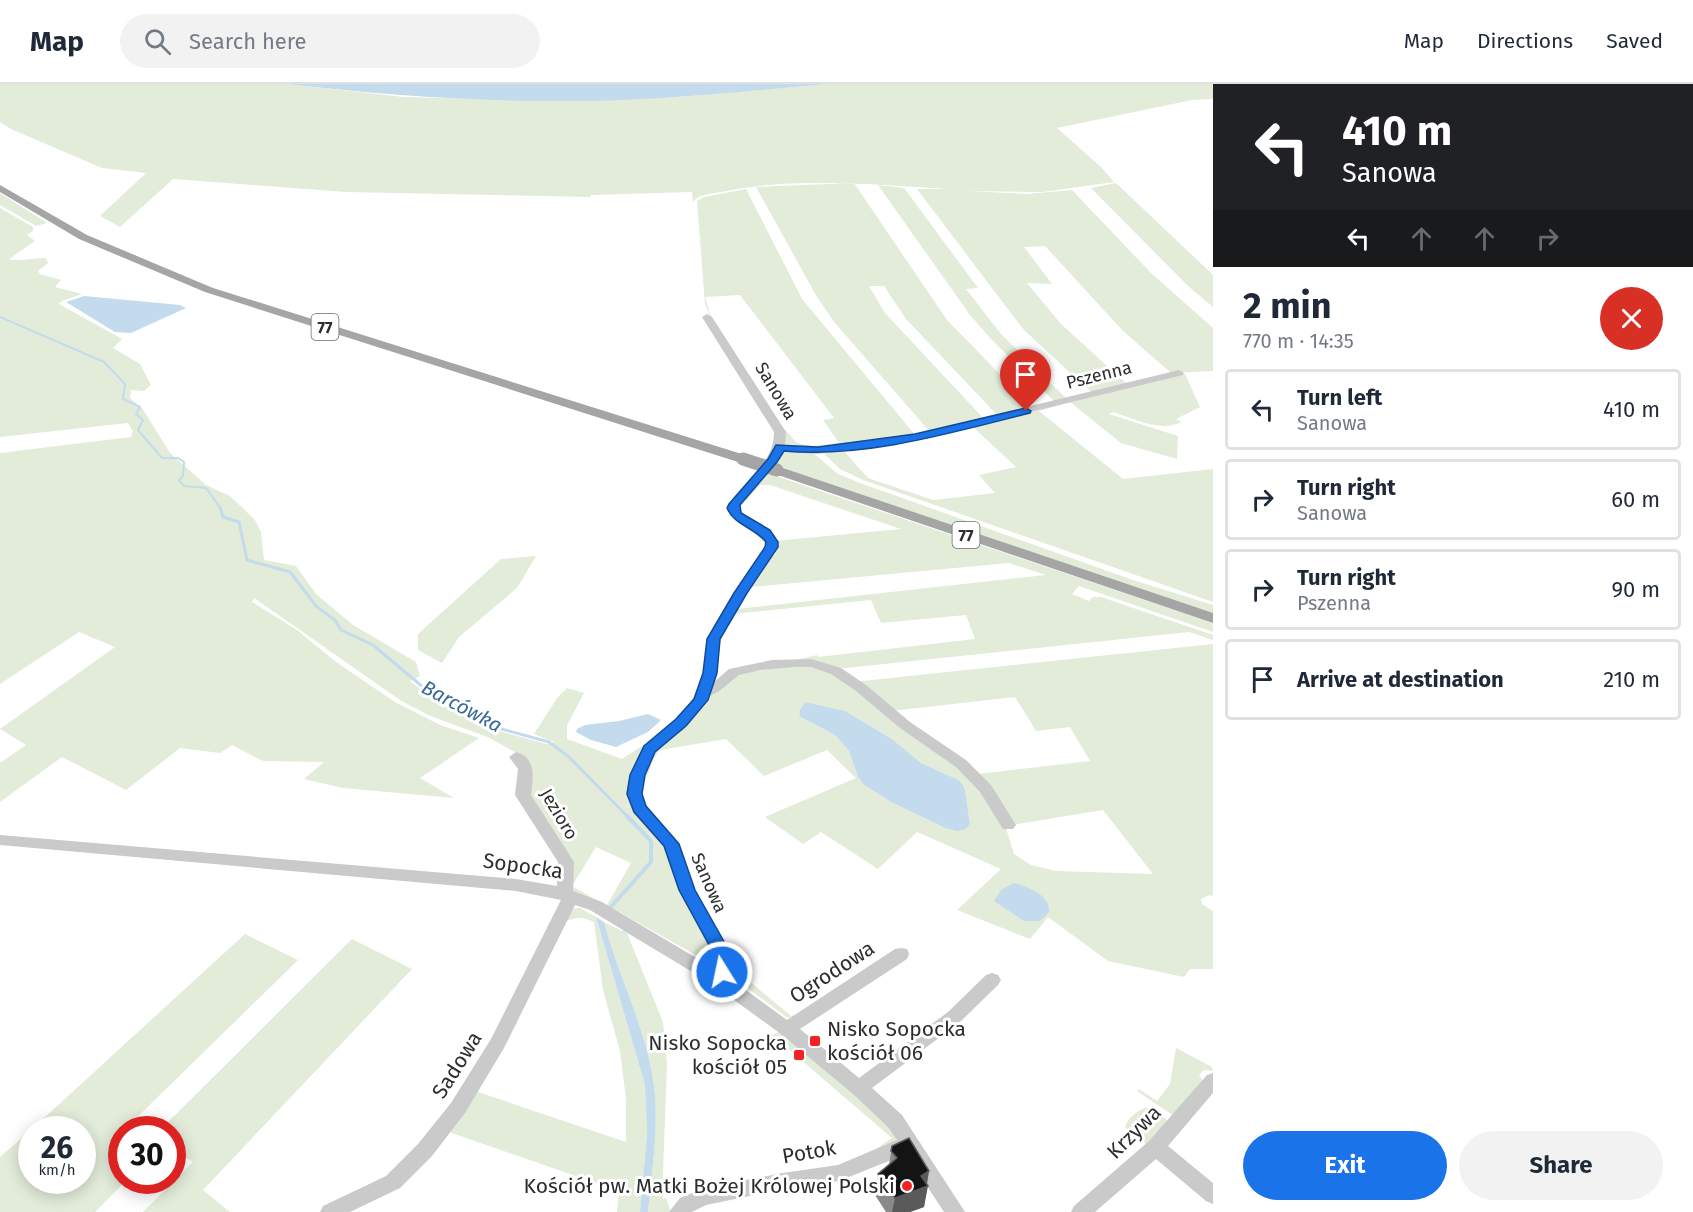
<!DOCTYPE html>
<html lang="en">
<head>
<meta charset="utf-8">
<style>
  body { margin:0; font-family:"Fira Sans",sans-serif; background:#f2f2f3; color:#1f2937; height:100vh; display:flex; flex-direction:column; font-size:22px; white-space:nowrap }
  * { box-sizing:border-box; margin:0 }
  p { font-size:20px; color:#747a83 }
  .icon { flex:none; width:33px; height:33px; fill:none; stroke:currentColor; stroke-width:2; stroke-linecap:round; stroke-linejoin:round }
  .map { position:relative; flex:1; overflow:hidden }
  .details { display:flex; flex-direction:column; background:#fff; width:480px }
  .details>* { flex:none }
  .guide { background:#202124; color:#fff; overflow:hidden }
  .speed { position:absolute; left:18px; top:1032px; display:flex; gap:12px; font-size:30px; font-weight:700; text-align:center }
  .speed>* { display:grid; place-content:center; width:78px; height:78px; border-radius:50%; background:#fff; box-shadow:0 3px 15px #0003; line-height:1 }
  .speed small { font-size:15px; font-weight:400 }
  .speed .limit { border:9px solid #d22; background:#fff; color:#111 }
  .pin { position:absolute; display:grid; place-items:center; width:51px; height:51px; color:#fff; margin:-62px -26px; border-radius:50% 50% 50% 0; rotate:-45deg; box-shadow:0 0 6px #0007 }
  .pin .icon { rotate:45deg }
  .me { position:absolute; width:66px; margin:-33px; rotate:350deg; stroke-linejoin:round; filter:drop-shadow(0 0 4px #0008) }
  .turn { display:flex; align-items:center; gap:21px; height:126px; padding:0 30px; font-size:27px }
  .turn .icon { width:78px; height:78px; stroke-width:2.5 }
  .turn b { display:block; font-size:42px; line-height:51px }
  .lanes { display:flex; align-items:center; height:57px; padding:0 30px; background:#0003; justify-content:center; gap:30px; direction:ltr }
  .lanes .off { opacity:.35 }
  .round { display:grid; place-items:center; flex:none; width:63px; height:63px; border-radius:32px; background:#f2f2f3 }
  .summary { display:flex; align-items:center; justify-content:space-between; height:102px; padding:0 30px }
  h1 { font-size:36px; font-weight:700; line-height:45px }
  .primary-button { display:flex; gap:12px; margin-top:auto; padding:12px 30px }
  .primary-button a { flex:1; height:69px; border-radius:36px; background:#1a73e8; color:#fff; font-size:24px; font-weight:700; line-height:69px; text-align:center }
  .primary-button a+a { background:#f2f2f3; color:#1f2937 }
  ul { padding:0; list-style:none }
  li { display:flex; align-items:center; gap:18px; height:81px; margin:0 12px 9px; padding:0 18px; border:3px solid #e0e1e3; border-radius:6px }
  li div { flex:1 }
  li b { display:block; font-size:22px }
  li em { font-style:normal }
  header { display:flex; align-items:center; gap:36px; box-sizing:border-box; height:84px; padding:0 30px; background:#fff; border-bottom:2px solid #e0e1e3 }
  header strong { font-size:28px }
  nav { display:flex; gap:33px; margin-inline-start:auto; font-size:21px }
  .search { width:420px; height:54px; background:#f2f2f3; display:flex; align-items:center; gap:15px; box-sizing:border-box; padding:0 21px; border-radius:33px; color:#747a83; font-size:22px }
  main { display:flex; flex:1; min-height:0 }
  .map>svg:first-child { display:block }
  .green { fill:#e2ecd9; fill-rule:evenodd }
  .water { fill:#c4daed }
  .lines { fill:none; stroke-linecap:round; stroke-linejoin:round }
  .stream-far2 { stroke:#c4daed; stroke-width:2 }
  .stream-far1 { stroke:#c4daed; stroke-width:3 }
  .stream { stroke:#c4daed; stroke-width:4 }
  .minor { fill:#cacaca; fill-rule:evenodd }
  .major { fill:#a5a5a5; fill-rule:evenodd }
  .major-bridge { stroke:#a5a5a5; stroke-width:13 }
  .wall { fill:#8a8a8a }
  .shaded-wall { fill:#5a5a5a }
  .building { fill:#141414; stroke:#5a5a5a; stroke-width:1.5 }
  .route { fill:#1a73e8; stroke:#114b97; stroke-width:1.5 }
  .poi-dot { fill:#f12322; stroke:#fff; stroke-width:2 }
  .labels { text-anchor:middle; stroke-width:6; stroke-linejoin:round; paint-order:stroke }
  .shield { fill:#fff; stroke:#6c6c6c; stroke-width:1.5 }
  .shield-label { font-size:16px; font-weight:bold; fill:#2d2d2d }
  .street-label { font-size:18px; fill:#2d2d2d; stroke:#fff }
  .water-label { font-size:20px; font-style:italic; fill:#366995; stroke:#fff }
  .near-street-label { font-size:21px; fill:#2d2d2d; stroke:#fff }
  .near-poi-label { font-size:21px; fill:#2d2d2d; stroke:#fff; text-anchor:end }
</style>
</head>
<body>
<header>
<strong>Map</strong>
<div class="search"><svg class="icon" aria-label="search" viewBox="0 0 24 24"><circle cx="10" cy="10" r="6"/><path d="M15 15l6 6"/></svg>Search here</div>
<nav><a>Map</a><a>Directions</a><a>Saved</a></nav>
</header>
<main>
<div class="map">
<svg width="1213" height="1128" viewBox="0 0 1213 1128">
  <rect width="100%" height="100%" fill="#fff"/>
  <path class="green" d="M0 0H286L404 13 555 17 678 13 827 0H1213V15L1192 16 1057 44 1102 84 1114 98 1043 108 967 107 1027 110 1072 106 1151 189 1213 244V287L1171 289 1123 247 1045 162 1024 163 1052 200 1027 199 1061 240 1127 300 1092 309 1023 245 917 105H949C872 101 797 92 721 108 711 110 697 110 693 119L692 108 591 111 590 113 346 108 173 95 120 143 100 132 146 89 102 84 11 45 0 38Z
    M854 99 947 236 1033 324 999 333 906 235 884 202H869L885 229 900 245 985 336 931 349 835 239 817 213 756 103Z
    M1116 99 1213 191V223L1189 203 1091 104Z
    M878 101 904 104 978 204 966 205 1001 250 1067 315 1055 318 992 256 970 231Z
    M746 105 802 215 916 352 817 365 785 361 784 345 797 359 812 362 839 359 823 336 834 334 740 211 705 213 713 239 705 220 697 117 704 113Z
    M0 109 47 139 36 142 0 121Z
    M0 124 33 143V147L27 151 35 157 9 175C18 178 35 174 46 174L48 179 38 187 40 190 61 196 55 203 82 210 62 217 59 220 122 255 113 264 140 280 151 301 144 307 131 306 130 314 142 324 170 369 206 401 230 412 255 436 261 448 264 476 296 482 316 510 353 541 416 578 420 592 410 597 427 610 455 615 499 647 546 660 554 658 534 650 557 614 567 604 584 609 567 641V655L622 675C647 658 683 639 695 610L691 626 656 656 632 700 662 751 721 877 717 883 607 821 631 779 596 763 572 802 600 818 573 808 528 715 523 673 490 654 428 631 400 616 254 514 252 518 297 546 336 578 395 618 440 641 479 654 420 694 454 714 343 704 304 695 324 678 263 677 232 661 220 669 180 664 126 706 62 673 0 718V679L26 661 0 645 115 563 79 548 0 600V369L131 353 133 347 128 339 0 353Z
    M1185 290 1200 323 1176 335 1181 338C1160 349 1133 334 1113 328L1109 330 1178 352 1177 375 1121 359 1070 318 1039 327 1123 395 1213 385V518L863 396 840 385 824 370 841 364 937 350 842 365 868 394 933 416 995 409 979 391 1016 383 972 342Z
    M786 367 813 369 838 390 860 399 1133 496 1213 521V530L793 388 777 381 770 390 1213 539V548L1079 502 1072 510 1089 517 1093 513H1101L1213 551V556L1189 548 836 585 792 577 817 571 818 573 975 555 966 531 881 539 871 516 733 530 737 525 1046 491 1009 479 751 503 742 516 740 515 770 473 776 470 773 468 774 457 901 445 770 401H760L747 416 744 415Z
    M536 472 517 504 459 553 442 579 418 566V550L501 475Z
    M1213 560V812L1210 811 1201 815 1202 820 1213 827V885H1190L1184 893 1108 877 1048 833 1030 855 957 826 1001 785 917 748 878 785 821 748 803 760 765 733 856 694 827 666 764 692 726 655 660 666 654 674 642 705 639 697 648 673 708 612 736 590 807 580 831 588 971 692 1005 741 1014 770 1031 781 1056 787 1153 790 1103 726 1011 741 978 690 1090 677 1070 643 1036 647 1015 613 891 627 853 598ZM805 618 845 627 892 655 921 679 959 696 965 705 970 740 966 745 945 744 891 718 864 701 858 693 849 667 835 651 799 632 800 626Z
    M580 824 596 833 645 1001 647 1050 640 1128H617L619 1107 446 1047 475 1007 626 1058V1015L620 967 603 906 594 838C581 832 575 833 563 839L516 932 517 941 513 936 569 825Z
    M604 838 622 847 624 844 707 896 627 849 663 938 667 981 662 1115 666 1114 671 1128H648C652 1084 660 1039 653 995 645 941 618 891 604 838Z
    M245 850 298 876 125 1045 122 1046 112 1058 121 1063 122 1096 126 1097 95 1128H0V1073L31 1046 32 1096H82V1046L32 1045Z
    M352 855 412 885 203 1106 230 1128H143L193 1078 173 1066 172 1046 161 1045Z
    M720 855H722L742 891 791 932 802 929 788 934 730 891Z
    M781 947 800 963 794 969 801 974 808 969 864 1016 896 1050V1057C869 1085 815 1088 778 1093L774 1090 854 1080 892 1054 772 951Z
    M1176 964 1212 983 1213 987 1204 986 1199 991 1204 999 1177 1030H1171L1137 1007 1139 1005 1157 1017 1170 1000Z
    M1149 1023 1166 1035 1168 1041 1152 1061C1142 1060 1130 1052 1125 1043 1128 1033 1140 1024 1149 1023Z"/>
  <path class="water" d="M286 0H827C736 8 645 18 554 17 464 17 375 10 286 0Z
    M84 212 180 221 186 224 131 249 115 248 66 218Z
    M805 618 845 627 892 655 921 679 959 696 965 705 970 740 966 745 957 747 945 744 891 718 864 701 858 693 849 667 835 651 799 632 800 626Z
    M648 630 661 636 648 648 616 663 591 656 576 648 577 645 585 641 619 637Z
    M1014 799C1025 801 1050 811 1049 826 1049 830 1043 834 1040 837H1024L994 817 1001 806Z
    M596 833 604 838C618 891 645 942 653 995 660 1039 652 1084 648 1128H640L647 1050 645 1001Z"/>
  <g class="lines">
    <path class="stream-far2" d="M0 233 104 278 125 300 123 315 140 323 136 330 143 336 138 346 162 374H178L184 378 183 392 179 396 184 402 206 404 221 425"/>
    <path class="stream-far1" d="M220 423 223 433 239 438 247 476 290 488 317 523 335 536 341 546 373 561 430 609 464 618 498 644 549 658 569 673 627 732"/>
    <path class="stream" d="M609 825 651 778V757L626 731"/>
    <path class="minor" d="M707 230 712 233 786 348 785 361 818 364 915 350 1179 286 1184 289 1183 291 915 356 818 370 783 368C773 390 751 403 739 424 749 438 767 444 778 458V463L746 509 721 555 717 589 714 598 729 585 772 576 811 575 841 584 866 601 910 638 966 676 991 701 1016 741 1013 745H1003L980 708 956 683 900 644 856 607 831 590 811 583H794L761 586 739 591 718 608 709 612 686 642 655 669 644 691 642 710 646 722 679 760 695 806 735 879 728 893 787 936 895 865 901 864 907 865 909 870 907 875 800 945 859 994 948 928 986 891 992 889 998 891 1001 896 998 901 960 938 872 1004 902 1031 965 1128H944L906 1070 839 1097 783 1105 706 1121 692 1128H669L680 1114 704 1104 783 1089 838 1081 897 1056 888 1043 852 1009 781 950 712 900 590 826 575 821 504 964 465 1029 432 1072 400 1104 350 1128H320L323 1122 386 1092 418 1060 451 1019 491 955 561 816 516 807 0 761V751L516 795 557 802 558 778 515 711 518 685 509 673 516 668C537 674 533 694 531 711L574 778 573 807 602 818 715 885 717 879 679 806 664 762 634 728 626 710 630 691 644 663 676 636 693 615 703 589 707 555 734 509 766 463C764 450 735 438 727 424 743 397 774 381 774 348L702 233Z
      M1213 989V1009L1168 1062 1213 1099V1120L1206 1117 1156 1075 1095 1128H1071L1074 1122 1149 1057 1207 991Z"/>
    <path class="major" d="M0 101 87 151 213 204 748 372 750 375 748 378H738L205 208 79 155 0 108Z
      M777 382 1213 529V539L772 389 770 386Z"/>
    <path class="major-bridge" d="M743 375 777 386"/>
  </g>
  <path class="wall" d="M892 1062 929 1087 924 1123 910 1128H886L875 1111 878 1090 889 1081Z"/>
  <path class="shaded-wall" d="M929 1087 926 1103 928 1102 924 1123 910 1128H892L895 1114 921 1092Z"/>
  <path class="building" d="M909 1054 929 1087 921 1092 928 1102 895 1114 878 1090 897 1074 891 1067 892 1062Z"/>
  <path class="route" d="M1026 324 1031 327 1030 329C950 349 866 374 784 367L777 378 740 421 741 429 770 446 778 458V463L747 509 720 555 717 589 708 616 686 642 655 668 645 691 642 710 646 722 679 760 695 806 731 870 734 879 728 893 722 895 716 893 713 888 717 879 714 870 679 806 664 762 634 728 627 710 630 691 644 662 676 635 694 615 703 589 707 555 734 509 765 463 766 458C755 444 734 441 727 424L729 420 768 375 776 361 818 363 915 350Z"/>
  <g class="poi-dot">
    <rect x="809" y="951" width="12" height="12" rx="3"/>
    <rect x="793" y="965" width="12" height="12" rx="3"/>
    <circle cx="907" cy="1102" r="6"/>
  </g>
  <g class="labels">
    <g class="shield">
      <rect x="311.5" y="230" width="27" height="26" rx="4.5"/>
      <rect x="952.5" y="438" width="27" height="26" rx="4.5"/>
    </g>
    <g class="shield-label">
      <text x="325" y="249">77</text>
      <text x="966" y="457">77</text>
    </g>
    <g class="street-label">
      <text transform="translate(1099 291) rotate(-14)" y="6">Pszenna</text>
      <text transform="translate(776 307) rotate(59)" y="6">Sanowa</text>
      <text transform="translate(559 730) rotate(59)" y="6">Jezioro</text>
      <text transform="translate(709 799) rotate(66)" y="6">Sanowa</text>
    </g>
    <g class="water-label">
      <text transform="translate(462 622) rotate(28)" y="7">Barcówka</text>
    </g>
    <g class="near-street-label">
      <text transform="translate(523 782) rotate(8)" y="7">Sopocka</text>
      <text transform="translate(832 888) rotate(-33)" y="7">Ogrodowa</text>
      <text transform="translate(457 981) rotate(-58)" y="7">Sadowa</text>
      <text transform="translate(1134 1048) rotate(-45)" y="7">Krzywa</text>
      <text transform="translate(809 1068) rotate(-10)" y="7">Potok</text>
    </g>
    <g class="near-poi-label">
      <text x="827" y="952" text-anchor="start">Nisko Sopocka<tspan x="827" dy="24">kościół 06</tspan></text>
      <text x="787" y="966">Nisko Sopocka<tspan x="787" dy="24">kościół 05</tspan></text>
      <text x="895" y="1109">Kościół pw. Matki Bożej Królowej Polski</text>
    </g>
  </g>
</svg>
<div class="speed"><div>26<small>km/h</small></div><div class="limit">30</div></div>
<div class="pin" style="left:1026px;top:327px;background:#d93025"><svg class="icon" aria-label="arrive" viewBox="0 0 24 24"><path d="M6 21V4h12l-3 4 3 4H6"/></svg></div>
<svg class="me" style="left:722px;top:888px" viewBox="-20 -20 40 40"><circle r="17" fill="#1a73e8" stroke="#fff" stroke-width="3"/><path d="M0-11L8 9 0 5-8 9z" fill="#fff"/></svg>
</div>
<section class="details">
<div class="guide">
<div class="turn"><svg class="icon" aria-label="left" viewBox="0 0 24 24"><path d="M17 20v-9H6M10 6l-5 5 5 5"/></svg><div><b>410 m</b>Sanowa</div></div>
<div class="lanes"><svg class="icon" aria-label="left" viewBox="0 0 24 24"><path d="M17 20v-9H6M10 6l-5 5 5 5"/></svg><svg class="icon off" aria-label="ahead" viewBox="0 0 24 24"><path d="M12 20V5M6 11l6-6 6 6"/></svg><svg class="icon off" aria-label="ahead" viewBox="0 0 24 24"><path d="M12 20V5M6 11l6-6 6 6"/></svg><svg class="icon off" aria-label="right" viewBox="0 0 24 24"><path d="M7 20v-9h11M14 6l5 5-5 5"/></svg></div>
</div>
<div class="summary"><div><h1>2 min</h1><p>770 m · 14:35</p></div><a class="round" style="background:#d93025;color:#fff"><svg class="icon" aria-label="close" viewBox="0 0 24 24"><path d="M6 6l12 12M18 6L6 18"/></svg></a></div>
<ul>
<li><svg class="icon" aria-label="left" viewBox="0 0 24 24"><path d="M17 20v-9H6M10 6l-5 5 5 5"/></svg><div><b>Turn left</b><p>Sanowa</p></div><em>410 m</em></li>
<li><svg class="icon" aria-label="right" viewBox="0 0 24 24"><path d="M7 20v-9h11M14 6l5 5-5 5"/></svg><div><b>Turn right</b><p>Sanowa</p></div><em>60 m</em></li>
<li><svg class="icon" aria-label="right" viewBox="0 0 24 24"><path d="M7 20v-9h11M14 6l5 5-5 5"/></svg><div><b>Turn right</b><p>Pszenna</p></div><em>90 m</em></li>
<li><svg class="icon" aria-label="arrive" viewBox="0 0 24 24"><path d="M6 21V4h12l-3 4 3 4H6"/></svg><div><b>Arrive at destination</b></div><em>210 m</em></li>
</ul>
<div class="primary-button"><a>Exit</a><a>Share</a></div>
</section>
</main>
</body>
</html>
